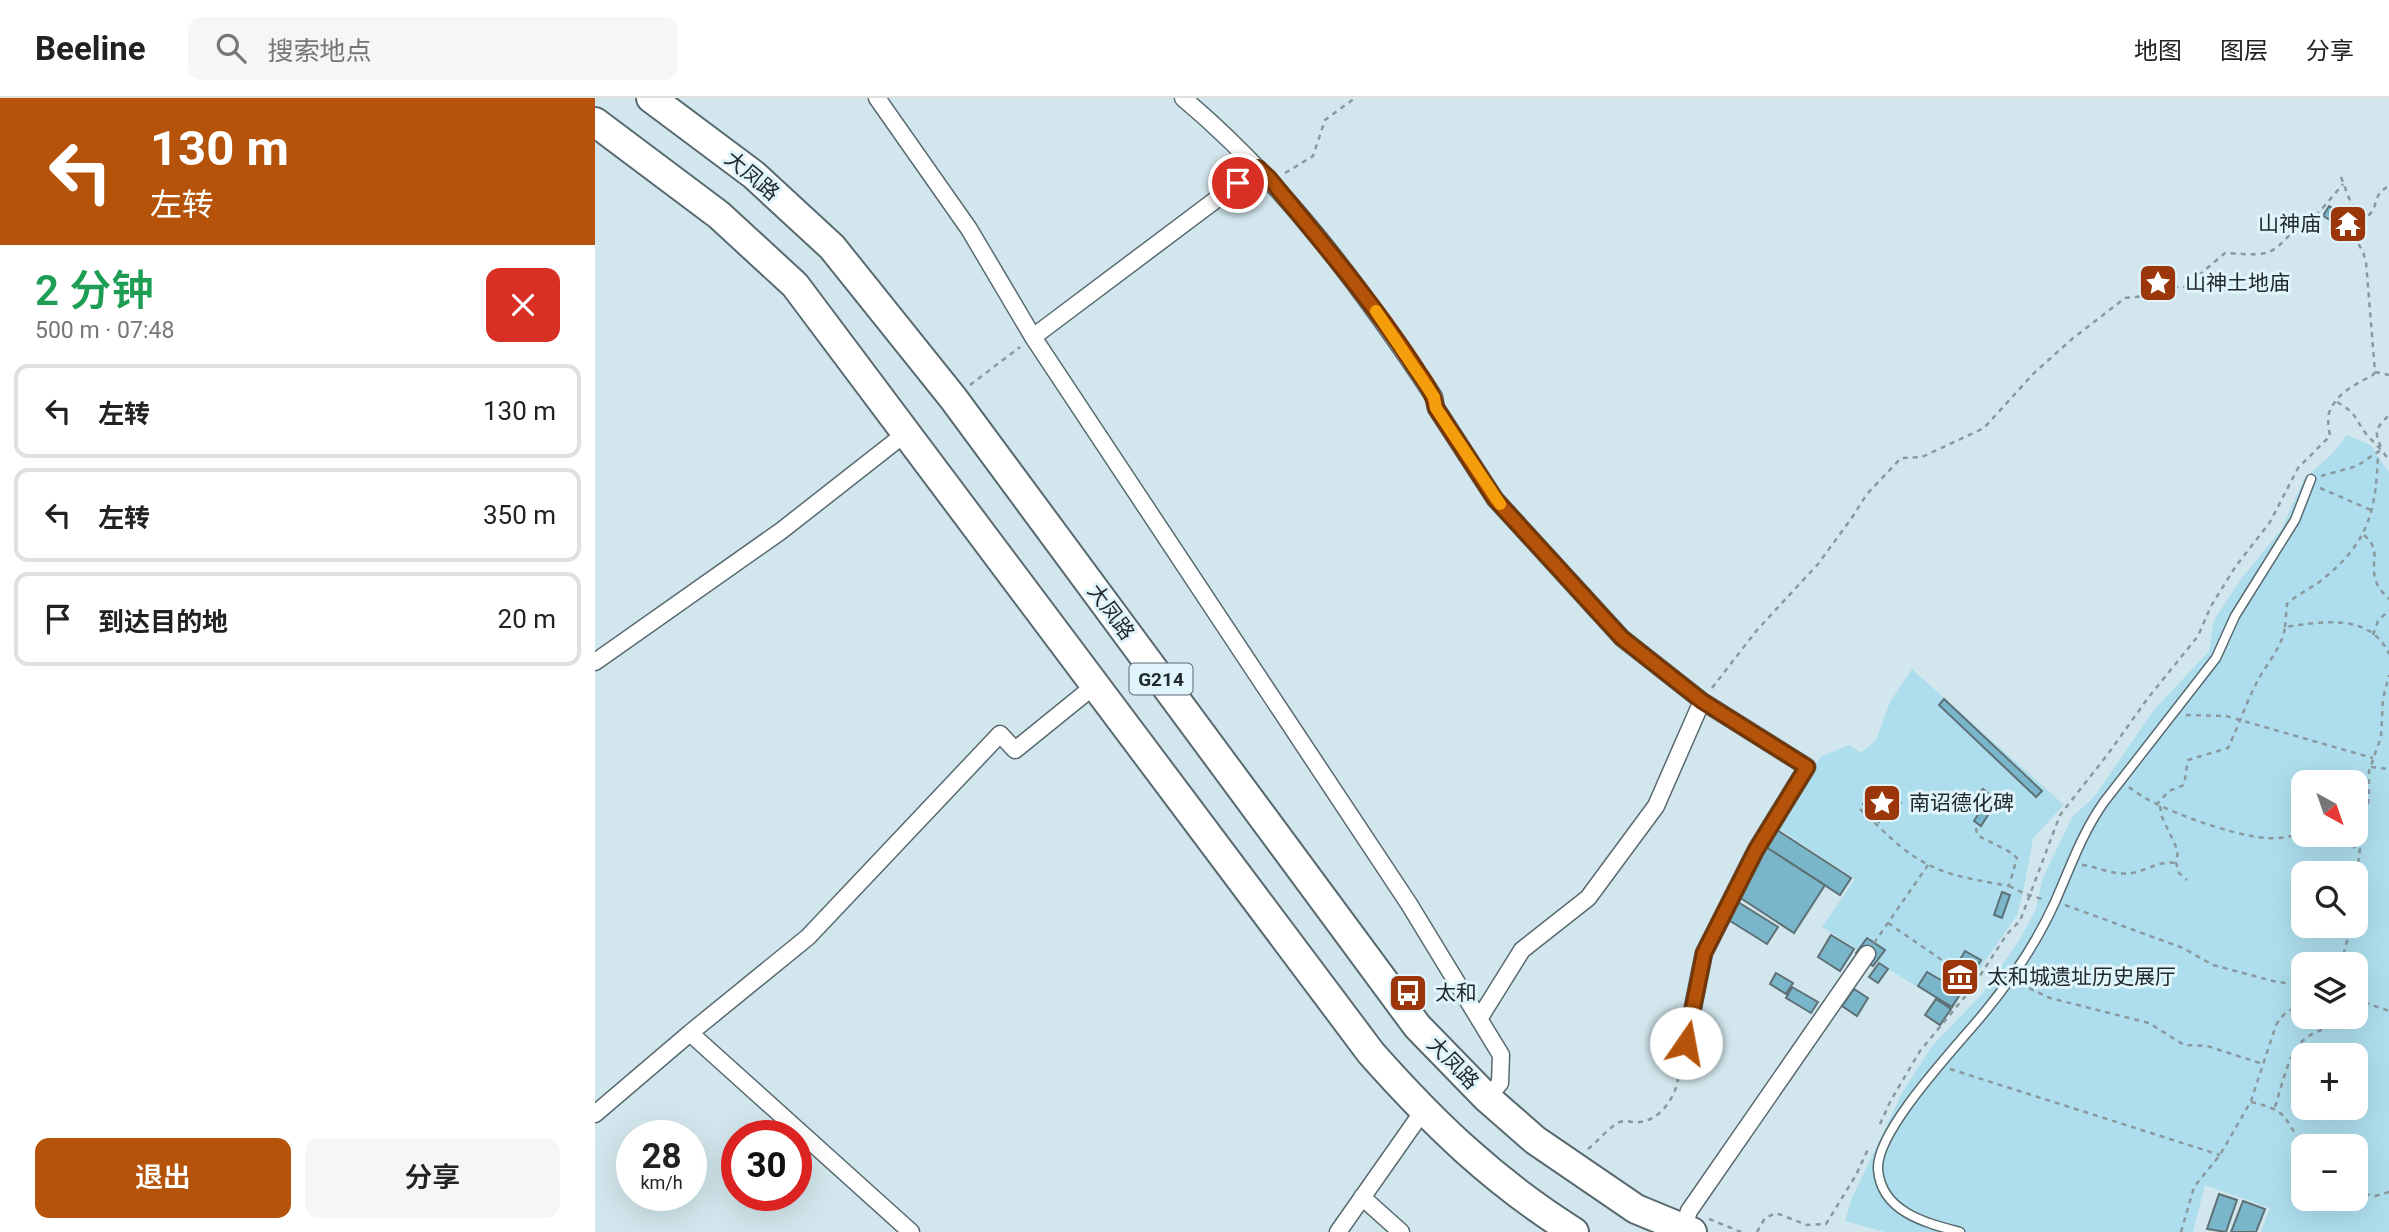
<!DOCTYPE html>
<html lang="zh">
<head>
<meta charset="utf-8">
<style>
  body { margin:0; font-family:Roboto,"Noto Sans SC",sans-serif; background:#f6f6f6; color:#222; height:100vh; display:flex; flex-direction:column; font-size:26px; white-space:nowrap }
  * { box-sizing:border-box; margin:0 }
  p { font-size:23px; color:#767676 }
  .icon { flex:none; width:38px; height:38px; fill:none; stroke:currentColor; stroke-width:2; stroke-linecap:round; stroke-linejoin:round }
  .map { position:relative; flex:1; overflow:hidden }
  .panel { display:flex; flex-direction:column; background:#fff; width:595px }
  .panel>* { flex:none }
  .hud { background:#b45309; color:#fff; overflow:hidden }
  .needle { width:46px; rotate:140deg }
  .buttons { position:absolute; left:1696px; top:672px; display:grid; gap:14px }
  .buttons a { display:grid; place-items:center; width:77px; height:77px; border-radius:14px; background:#fff; box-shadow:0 7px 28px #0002; font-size:35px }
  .speed { position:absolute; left:21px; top:1022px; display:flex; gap:14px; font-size:35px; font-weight:700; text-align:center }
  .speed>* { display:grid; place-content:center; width:91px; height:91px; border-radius:50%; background:#fff; box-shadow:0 7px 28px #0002; line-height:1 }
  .speed small { font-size:18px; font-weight:400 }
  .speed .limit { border:10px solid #d22; background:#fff; color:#111 }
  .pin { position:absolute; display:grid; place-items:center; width:60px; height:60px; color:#fff; margin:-30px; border:4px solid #fff; border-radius:50%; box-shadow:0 2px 7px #0007 }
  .me { position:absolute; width:77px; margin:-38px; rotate:12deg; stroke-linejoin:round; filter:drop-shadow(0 0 5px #0008) }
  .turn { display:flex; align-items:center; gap:24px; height:147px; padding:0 35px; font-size:32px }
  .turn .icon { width:91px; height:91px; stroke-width:2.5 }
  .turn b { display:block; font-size:49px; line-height:60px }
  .round { display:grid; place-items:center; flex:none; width:74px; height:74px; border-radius:14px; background:#f6f6f6 }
  .head { display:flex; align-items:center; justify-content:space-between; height:119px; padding:0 35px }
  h1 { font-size:42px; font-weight:600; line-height:52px; color:#1e9e55 }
  .primary-button { display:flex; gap:14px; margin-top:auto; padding:14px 35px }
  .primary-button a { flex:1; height:80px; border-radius:14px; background:#b45309; color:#fff; font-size:28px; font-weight:600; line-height:80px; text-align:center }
  .primary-button a+a { background:#f6f6f6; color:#222 }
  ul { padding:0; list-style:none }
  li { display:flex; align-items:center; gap:21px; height:94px; margin:0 14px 10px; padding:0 21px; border:4px solid #e0e0e0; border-radius:14px }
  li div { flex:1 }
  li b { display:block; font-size:26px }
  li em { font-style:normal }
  header { display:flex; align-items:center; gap:42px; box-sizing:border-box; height:98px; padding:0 35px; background:#fff; border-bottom:2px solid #e0e0e0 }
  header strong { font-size:33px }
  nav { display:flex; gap:38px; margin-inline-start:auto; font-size:24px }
  .search { width:490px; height:63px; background:#f6f6f6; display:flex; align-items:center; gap:18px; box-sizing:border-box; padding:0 24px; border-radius:14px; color:#767676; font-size:26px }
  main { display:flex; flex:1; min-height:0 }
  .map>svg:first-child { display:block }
  .green { fill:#aedeed; fill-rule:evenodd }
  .building { fill:#7ab6c9; stroke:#5d7076; stroke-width:2 }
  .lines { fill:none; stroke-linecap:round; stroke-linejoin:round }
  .lane-casing { stroke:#586a70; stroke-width:11 }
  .street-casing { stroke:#586a70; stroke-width:19 }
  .highway-casing { stroke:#586a70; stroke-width:32 }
  .path { stroke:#89999e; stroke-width:2.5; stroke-dasharray:5 5; stroke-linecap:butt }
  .lane { stroke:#fff; stroke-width:8 }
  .street { stroke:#fff; stroke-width:16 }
  .highway { stroke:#fff; stroke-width:28 }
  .route-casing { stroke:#753606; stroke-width:18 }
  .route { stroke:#b45309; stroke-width:12 }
  .slow { stroke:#f59e0b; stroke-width:12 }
  .labels { text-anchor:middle; stroke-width:6; stroke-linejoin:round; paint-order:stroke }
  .shield { fill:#dff4fb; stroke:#5b676b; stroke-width:2 }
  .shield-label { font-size:19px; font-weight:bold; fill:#222a2d }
  .street-label { font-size:21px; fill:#222a2d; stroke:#dff4fb }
  .poi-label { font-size:21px; fill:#222a2d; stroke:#dff4fb; text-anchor:start }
</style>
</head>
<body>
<header>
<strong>Beeline</strong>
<div class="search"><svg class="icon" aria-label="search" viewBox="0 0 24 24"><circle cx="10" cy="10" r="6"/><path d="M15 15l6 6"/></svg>搜索地点</div>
<nav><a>地图</a><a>图层</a><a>分享</a></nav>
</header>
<main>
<section class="panel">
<div class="hud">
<div class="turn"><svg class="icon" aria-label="left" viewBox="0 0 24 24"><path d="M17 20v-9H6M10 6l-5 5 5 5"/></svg><div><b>130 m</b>左转</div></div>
</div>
<div class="head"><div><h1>2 分钟</h1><p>500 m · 07:48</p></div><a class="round" style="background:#d93025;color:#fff"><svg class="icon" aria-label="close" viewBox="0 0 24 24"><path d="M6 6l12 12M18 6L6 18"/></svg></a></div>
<ul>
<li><svg class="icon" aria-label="left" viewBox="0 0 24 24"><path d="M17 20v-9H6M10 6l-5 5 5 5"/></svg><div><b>左转</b></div><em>130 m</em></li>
<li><svg class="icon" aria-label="left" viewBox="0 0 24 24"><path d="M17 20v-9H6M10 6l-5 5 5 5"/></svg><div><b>左转</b></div><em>350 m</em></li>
<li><svg class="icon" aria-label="arrive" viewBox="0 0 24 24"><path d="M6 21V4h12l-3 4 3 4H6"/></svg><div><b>到达目的地</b></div><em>20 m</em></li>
</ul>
<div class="primary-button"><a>退出</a><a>分享</a></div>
</section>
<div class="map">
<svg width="1794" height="1134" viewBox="0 0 1794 1134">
  <rect width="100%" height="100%" fill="#d2e7ed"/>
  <path class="green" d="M1752 337 1776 347 1794 375V1134H1666L1675 1110 1610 1087 1598 1134H1290L1250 1123 1257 1100 1308 993 1337 948 1387 896 1425 841 1441 811 1447 782 1477 719 1500 698 1558 613 1614 553 1619 522 1646 481 1686 432 1709 381 1738 355ZM1708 684H1760V737H1708ZM1708 775H1760V828H1708ZM1708 866H1760V919H1708ZM1708 957H1760V1010H1708ZM1708 1048H1760V1101H1708Z
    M1317 571 1469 707 1438 740 1428 795 1422 817 1357 911 1227 829 1260 781 1181 729 1225 659 1254 647 1266 655 1281 642 1295 604Z"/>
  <path class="building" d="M1734 108 1746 115 1740 125 1728 118Z
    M1748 119 1762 122 1760 132 1745 129Z
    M1349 601 1447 693 1441 699 1344 607Z
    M1290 687 1306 705 1284 724 1268 706Z
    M1388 691 1402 703 1386 728 1379 723 1389 707 1380 699Z
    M1182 732 1256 780 1245 797 1171 749Z
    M1171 749 1230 787 1199 835 1144 799Z
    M1407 794 1415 797 1407 820 1399 817Z
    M1143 804 1183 829 1172 846 1132 821Z
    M1236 837 1259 851 1245 873 1223 859Z
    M1272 840 1290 852 1278 868 1261 855Z
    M1370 853 1386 862 1357 909 1323 888 1332 874 1351 885Z
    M1284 865 1293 871 1283 885 1274 879Z
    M1181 875 1198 885 1191 896 1175 886Z
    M1197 889 1223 904 1216 915 1191 900Z
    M1259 891 1273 900 1262 918 1247 908Z
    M1341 901 1356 911 1345 927 1330 917Z
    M1624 1096 1642 1102 1631 1134 1612 1131Z
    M1648 1103 1670 1111 1661 1134H1636Z"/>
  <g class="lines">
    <g class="lane-casing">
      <path id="lane" d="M1365 1134C1331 1125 1286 1114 1283 1071 1281 1032 1363 947 1389 915 1417 881 1442 844 1460 804 1475 770 1487 735 1509 704L1621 560 1640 518 1700 422 1716 381"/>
    </g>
    <g class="street-casing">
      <path id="street" d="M282 0 374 131 438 239 814 806 906 957 905 985 892 1000
        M588 0C688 84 767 190 839 299L841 310 900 401 1027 540 1107 603 1212 669 1161 752 1109 855 1086 968
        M438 239 663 70
        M0 564 186 433 311 335
        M884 921 927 852 993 800 1061 708 1107 603
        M95 935 316 1134
        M0 1016 95 935 213 839 405 636 420 652 499 588
        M767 1099 806 1134
        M1088 1131 1094 1113 1272 856
        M743 1134 828 1013"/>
    </g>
    <g class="highway-casing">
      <path id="highway" d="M56 0 159 77 237 149 358 300 822 928 892 1000 940 1042 1041 1111 1097 1134
        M0 24 124 117 200 187 776 955C838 1025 899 1084 979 1134"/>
    </g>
    <path class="path" d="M690 75 718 58 730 22 760 0
      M1746 79 1757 108 1768 119
      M1721 118 1748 86
      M1780 274 1794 277
      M375 287 425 249
      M1742 304C1764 317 1758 319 1772 337 1780 346 1788 352 1794 363
      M1726 378 1762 368 1787 351C1778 332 1781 331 1794 317
      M1725 390 1776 412
      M1769 437C1788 454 1774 463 1781 483 1783 490 1789 496 1794 501
      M1690 529 1692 506C1704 495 1717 490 1728 481 1775 443 1781 412 1783 354
      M1778 537 1783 523 1794 512
      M1117 590 1162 532 1223 466 1256 421 1272 396 1306 360 1327 359 1389 330 1439 275 1477 241 1530 200 1559 197 1579 189H1590L1630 155C1642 155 1658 158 1670 155 1681 153 1688 143 1696 136 1719 114 1738 113 1768 119
      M1591 617 1631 618 1778 660
      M1776 669 1794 671
      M1534 689C1558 710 1638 738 1671 740 1684 741 1696 739 1708 734
      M1561 707 1574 693 1589 687 1593 662 1633 650C1643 629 1650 608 1660 588 1669 568 1687 551 1690 529 1726 524 1775 514 1794 556
      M1565 708 1567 719 1583 753 1581 765 1584 775 1592 782
      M1265 711C1287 731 1307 754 1334 767 1357 779 1388 783 1414 788L1422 760 1417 755 1382 737 1381 730
      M1753 737 1762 754
      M1487 767C1505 769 1518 778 1537 775 1553 772 1565 762 1581 765
      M1414 788 1428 795 1450 802
      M1760 795 1764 757 1774 699V673L1786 639 1788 601 1794 577
      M1470 807 1588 850 1618 867 1678 883 1708 888
      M1293 825 1357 869
      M1279 845 1333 767
      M1746 866 1756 828
      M1425 886 1455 900 1554 925 1589 947 1612 948 1668 966
      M1760 901 1794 913
      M1355 971 1625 1057
      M1656 1004C1696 1013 1687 1020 1709 1048
      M1680 1009C1699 947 1696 934 1765 923L1771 905
      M1285 1026 1296 1002 1325 953 1377 890 1412 836 1425 823 1465 717 1513 656 1553 600 1603 538 1616 508 1641 468 1675 424 1703 370 1735 338C1734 332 1732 321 1734 315 1742 294 1760 287 1778 277L1780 274 1771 164 1768 154 1759 138C1763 123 1766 125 1775 116 1784 106 1777 97 1794 88
      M993 1051C1003 1043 1012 1031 1023 1025 1030 1021 1037 1025 1045 1024 1065 1022 1080 1000 1083 981
      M1760 1094 1780 1098 1794 1094
      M1114 1121 1146 1134
      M1162 1134 1170 1120 1181 1115 1212 1127 1231 1126 1261 1077 1273 1051
      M1586 1134 1599 1089 1625 1057 1656 1003 1681 927C1688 915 1695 911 1708 907"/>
    <use href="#lane" class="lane"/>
    <use href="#street" class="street"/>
    <use href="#highway" class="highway"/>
  </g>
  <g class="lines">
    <g class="route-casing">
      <path id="route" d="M643 85 663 70 674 80C723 140 773 198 816 263 825 278 838 292 841 310L900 401 1027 540 1107 603 1212 669 1161 752 1109 855 1091 945"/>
    </g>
    <use href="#route" class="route"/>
    <path class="slow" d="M781 213 839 299 841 310 905 406"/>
  </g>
  <defs>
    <g id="temple-square" transform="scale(2.0125)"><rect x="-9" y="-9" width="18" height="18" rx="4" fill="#9b350a" stroke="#dff4fb"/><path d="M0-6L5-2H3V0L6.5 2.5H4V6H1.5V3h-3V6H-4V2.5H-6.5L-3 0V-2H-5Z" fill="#fff"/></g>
    <g id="sight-square" transform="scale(2.0125)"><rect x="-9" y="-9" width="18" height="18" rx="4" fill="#9b350a" stroke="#dff4fb"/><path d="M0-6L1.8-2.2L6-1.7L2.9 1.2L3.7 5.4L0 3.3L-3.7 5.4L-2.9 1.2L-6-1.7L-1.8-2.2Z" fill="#fff"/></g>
    <g id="museum-square" transform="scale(2.0125)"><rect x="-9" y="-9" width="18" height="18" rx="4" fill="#9b350a" stroke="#dff4fb"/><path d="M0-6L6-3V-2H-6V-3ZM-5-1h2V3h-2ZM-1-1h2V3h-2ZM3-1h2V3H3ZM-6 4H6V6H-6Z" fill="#fff"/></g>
    <g id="bus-square" transform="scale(2.0125)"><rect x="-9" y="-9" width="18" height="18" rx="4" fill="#9b350a" stroke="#dff4fb"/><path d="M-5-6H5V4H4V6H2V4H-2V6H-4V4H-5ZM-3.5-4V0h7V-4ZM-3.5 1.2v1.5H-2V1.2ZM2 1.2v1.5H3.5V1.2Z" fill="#fff"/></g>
  </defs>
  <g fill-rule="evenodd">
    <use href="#temple-square" x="1753" y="126"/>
    <use href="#sight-square" x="1563" y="185"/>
    <use href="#sight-square" x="1287" y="705"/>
    <use href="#museum-square" x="1365" y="879"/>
    <use href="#bus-square" x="813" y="895"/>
  </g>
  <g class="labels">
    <rect class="shield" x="534.5" y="565.5" width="63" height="31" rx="5"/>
    <g class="shield-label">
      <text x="566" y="588">G214</text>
    </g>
    <g class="street-label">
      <text transform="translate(157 78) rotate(40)" y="7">大凤路</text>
      <text transform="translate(516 514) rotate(54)" y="7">大凤路</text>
      <text transform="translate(858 965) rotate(46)" y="7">大凤路</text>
    </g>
    <g class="poi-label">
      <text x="1726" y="133" text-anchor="end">山神庙</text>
      <text x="1590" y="192">山神土地庙</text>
      <text x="1314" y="712">南诏德化碑</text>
      <text x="1392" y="886">太和城遗址历史展厅</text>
      <text x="840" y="902">太和</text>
    </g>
  </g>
</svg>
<div class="buttons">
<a><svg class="needle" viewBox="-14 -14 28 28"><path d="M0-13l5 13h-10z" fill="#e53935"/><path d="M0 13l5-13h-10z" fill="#767676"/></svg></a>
<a><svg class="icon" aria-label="search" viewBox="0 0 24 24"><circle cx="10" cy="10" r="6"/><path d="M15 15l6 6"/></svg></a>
<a><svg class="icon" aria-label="layers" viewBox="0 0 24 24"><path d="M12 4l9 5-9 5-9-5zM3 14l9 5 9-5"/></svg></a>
<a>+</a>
<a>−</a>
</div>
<div class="speed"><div>28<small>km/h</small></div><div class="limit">30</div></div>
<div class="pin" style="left:643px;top:85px;background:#d93025"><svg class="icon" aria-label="arrive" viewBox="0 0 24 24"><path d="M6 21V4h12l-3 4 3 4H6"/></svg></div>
<svg class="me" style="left:1091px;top:945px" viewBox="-20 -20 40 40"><circle r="19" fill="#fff"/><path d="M0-13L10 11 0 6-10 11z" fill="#b45309"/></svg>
</div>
</main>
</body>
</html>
